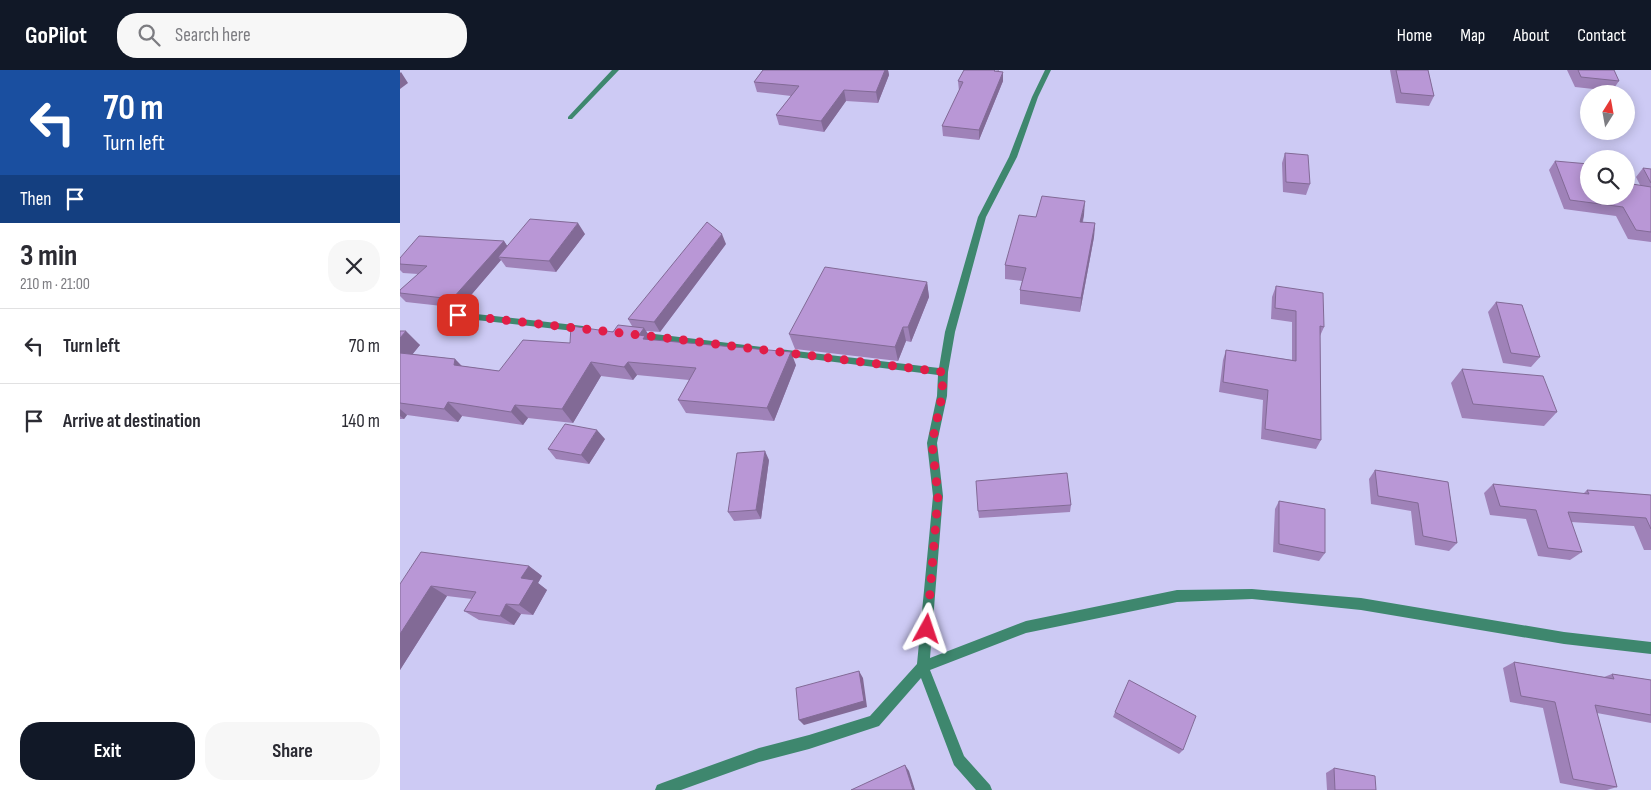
<!DOCTYPE html>
<html lang="en">
<head>
<meta charset="utf-8">
<style>
  body { margin:0; font-family:"Sofia Sans Condensed",sans-serif; background:#f7f7f7; color:#2b2b33; height:100vh; display:flex; flex-direction:column; font-size:19px; white-space:nowrap }
  * { box-sizing:border-box; margin:0 }
  p { font-size:16px; color:#7c7c81 }
  .icon { flex:none; width:28px; height:28px; fill:none; stroke:currentColor; stroke-width:2; stroke-linecap:round; stroke-linejoin:round }
  .map { position:relative; flex:1; overflow:hidden }
  .side { display:flex; flex-direction:column; background:#fff; width:400px }
  .side>* { flex:none }
  .guide { background:#1a4fa0; color:#fff; overflow:hidden }
  .needle { width:32px; rotate:11deg }
  .fabs { position:absolute; left:1180px; top:15px; display:grid; gap:10px }
  .fabs a { display:grid; place-items:center; width:55px; height:55px; border-radius:50%; background:#fff; box-shadow:0 2px 12px #0003; font-size:25px }
  .pin { position:absolute; display:grid; place-items:center; width:42px; height:42px; color:#fff; margin:-21px; border-radius:10px; box-shadow:0 2px 8px #0006 }
  .me { position:absolute; width:55px; margin:-28px; rotate:5deg; stroke-linejoin:round; filter:drop-shadow(0 0 4px #0008) }
  .turn { display:flex; align-items:center; gap:18px; height:105px; padding:0 20px; font-size:22px }
  .turn .icon { width:65px; height:65px; stroke-width:2.5 }
  .turn b { display:block; font-size:35px; line-height:42px }
  .then { display:flex; align-items:center; height:48px; padding:0 20px; background:#0003; gap:10px; font-size:19px }
  .round { display:grid; place-items:center; flex:none; width:52px; height:52px; border-radius:20px; background:#f7f7f7 }
  .head { display:flex; align-items:center; justify-content:space-between; height:85px; padding:0 20px }
  h1 { font-size:30px; font-weight:700; line-height:38px }
  .action { display:flex; gap:10px; margin-top:auto; padding:10px 20px }
  .action a { flex:1; height:58px; border-radius:20px; background:#111827; color:#fff; font-size:20px; font-weight:700; line-height:58px; text-align:center }
  .action a+a { background:#f7f7f7; color:#2b2b33 }
  ul { padding:0; list-style:none }
  li { display:flex; align-items:center; gap:15px; height:75px; padding:0 20px; border-top:1px solid #e1e1e2 }
  li div { flex:1 }
  li b { display:block; font-size:19px }
  li em { font-style:normal }
  header { display:flex; align-items:center; gap:30px; box-sizing:border-box; height:70px; padding:0 25px; background:#111827; color:#fff }
  header strong { font-size:24px }
  nav { display:flex; gap:28px; margin-inline-start:auto; font-size:18px }
  .search { width:350px; height:45px; background:#f7f7f7; display:flex; align-items:center; gap:12px; box-sizing:border-box; padding:0 18px; border-radius:20px; color:#7c7c81; font-size:19px }
  main { display:flex; flex:1; min-height:0 }
  .map>svg:first-child { display:block }
  .lines { fill:none; stroke-linecap:round; stroke-linejoin:round }
  .street { fill:#3e876e; fill-rule:evenodd }
  .wall { fill:#9f82b8 }
  .shaded-wall { fill:#826a96 }
  .building { fill:#b997d6; stroke:#826a96 }
  .route { stroke:#e11d48; stroke-width:9; stroke-dasharray:0 16.2 }
</style>
</head>
<body>
<header>
<strong>GoPilot</strong>
<div class="search"><svg class="icon" aria-label="search" viewBox="0 0 24 24"><circle cx="10" cy="10" r="6"/><path d="M15 15l6 6"/></svg>Search here</div>
<nav><a>Home</a><a>Map</a><a>About</a><a>Contact</a></nav>
</header>
<main>
<section class="side">
<div class="guide">
<div class="turn"><svg class="icon" aria-label="left" viewBox="0 0 24 24"><path d="M17 20v-9H6M10 6l-5 5 5 5"/></svg><div><b>70 m</b>Turn left</div></div>
<div class="then">Then<svg class="icon" aria-label="arrive" viewBox="0 0 24 24"><path d="M6 21V4h12l-3 4 3 4H6"/></svg></div>
</div>
<div class="head"><div><h1>3 min</h1><p>210 m · 21:00</p></div><a class="round"><svg class="icon" aria-label="close" viewBox="0 0 24 24"><path d="M6 6l12 12M18 6L6 18"/></svg></a></div>
<ul>
<li><svg class="icon" aria-label="left" viewBox="0 0 24 24"><path d="M17 20v-9H6M10 6l-5 5 5 5"/></svg><div><b>Turn left</b></div><em>70 m</em></li>
<li><svg class="icon" aria-label="arrive" viewBox="0 0 24 24"><path d="M6 21V4h12l-3 4 3 4H6"/></svg><div><b>Arrive at destination</b></div><em>140 m</em></li>
</ul>
<div class="action"><a>Exit</a><a>Share</a></div>
</section>
<div class="map">
<svg width="1251" height="720" viewBox="0 0 1251 720">
  <rect width="100%" height="100%" fill="#cdcaf4"/>
  <g class="lines">
    <path class="street" d="M212 0H219L172 49H168V47Z
      M645 0H651L638 27 617 87 586 147 555 262 548 302 547 326 537 373 543 426 530 588 626 551 777 520 852 519 961 528 1164 562 1251 572V584L1164 574 961 540 852 529 777 532 626 563 530 600 564 686 590 715 592 720H576L554 695 521 608 479 656 409 679 359 692 281 720H255L257 715 262 713 359 678 409 665 470 646 517 594 533 426 527 373 537 326 538 305 379 285 374 282 379 279 539 298 545 262 578 147 609 87 632 27Z
      M58 242 183 256 187 259 183 262 58 248 54 245Z
      M238 262 362 277 367 280 362 283 238 268 233 265Z"/>
  </g>
  <path class="wall" d="M363 0H488L489 5 478 33 446 31 424 62 379 55 376 45 391 26 357 22 354 12Z
    M599 0V1L603 11 579 70 543 66 542 56 559 21 558 11Z
    M990 0H1028L1034 26 1029 36 996 33Z
    M1167 0H1214L1219 11 1212 21 1175 17Z
    M885 83 910 114 906 125 883 122 882 93Z
    M1155 91 1189 126 1240 115 1236 107 1243 98 1251 99V172L1228 169 1216 146 1164 139 1149 100Z
    M684 145 683 152 695 153 694 167 680 242 620 234V220L622 211 605 209V195L636 147Z
    M185 164 156 202 106 197 101 190 60 238 6 232 0 226V220L18 204 3 203 0 200V188L104 171 107 176Z
    M326 174 260 262 246 261 252 270 396 295 374 351 286 343 278 330 289 310 237 305 233 310 201 306 173 353 128 348 123 355 62 346 58 352 7 345 4 349H0V261L20 275 12 284 55 289 62 296 99 301 170 273 232 256 228 249Z
    M527 212 529 227 511 272 506 271 498 291 395 279 389 264Z
    M876 216 924 257 920 266 921 370 916 379 861 369 863 330 819 322 823 290 826 280 892 290V252L871 249 872 227Z
    M1096 232 1140 287 1131 297 1103 293 1088 242Z
    M1062 299 1157 342 1144 356 1062 348 1051 313Z
    M205 369 189 394 156 389 148 379Z
    M369 390 361 449 334 451 328 442Z
    M975 400 1048 412 1057 473 1049 481 1015 475 1011 441 971 434 969 409Z
    M1093 414 1183 424 1187 420 1251 425V480H1244L1234 456 1171 452 1182 482 1170 490 1138 486 1126 449 1090 445 1084 423Z
    M879 431 925 483 919 491 873 482 875 439Z
    M671 435 670 442 579 448 578 441Z
    M129 496 142 506 138 513 147 520 133 545 121 544 114 555 79 550 64 541 72 529 47 526 0 600V514Z
    M1114 592 1204 607 1212 604 1251 610V653L1197 643 1217 717 1207 720H1196L1160 713 1143 638 1110 632 1103 598Z
    M715 642 783 680 779 684 713 647Z
    M934 698 976 720H927L926 703Z"/>
  <path class="shaded-wall" d="M485 0H488L489 5 478 33 476 22Z
    M1 2 8 13 0 19V3Z
    M603 2V11L579 70V60Z
    M444 20 446 31 424 62 421 51Z
    M685 131 684 145 679 165 680 152Z
    M178 153 185 164 156 202 149 191Z
    M695 153 694 167 680 242 681 228Z
    M322 164 326 174 260 262 254 252Z
    M104 171 110 180 98 187 101 190 60 238 52 229Z
    M527 212 529 227 511 272 508 257Z
    M503 257 506 271 498 291 495 277Z
    M244 258 253 271 250 275 239 265Z
    M6 261 20 275 4 295 0 292V268Z
    M391 282 396 295 374 351 367 338Z
    M55 289 68 303 54 295Z
    M191 292 201 306 173 353 162 339Z
    M228 292 237 305 233 310 224 297Z
    M48 332 62 346 58 352 44 339Z
    M115 335 128 348 123 355 111 342Z
    M0 339 7 345 4 349 0 346Z
    M197 360 205 369 189 394 181 385Z
    M365 381 369 390 361 449 356 440Z
    M129 496 142 506 138 513 147 520 133 545 119 535 121 508Z
    M31 516 47 526 0 600V564Z
    M106 534 121 544 114 555 100 546Z
    M459 601 463 608 467 637 404 655 399 650Z
    M505 695 509 701 515 720H513Z"/>
  <path class="building" d="M363 0H485L476 22 444 20 421 51 376 45 399 16 354 12Z
    M564 0H595L594 1 603 2 579 60 542 56 563 12 558 11Z
    M996 0H1028L1034 26 1001 23Z
    M1178 0H1214L1219 11 1181 7Z
    M885 83 908 85 910 114 886 112Z
    M1155 91 1189 94V126H1226V113L1251 117V162L1236 160 1223 137 1170 130Z
    M1243 98 1251 99V113Z
    M642 126 685 131 680 152 695 153 681 228 620 220 626 198 605 195 619 145 636 147Z
    M130 149 178 153 149 191 98 187Z
    M307 152 322 164 254 252 228 249Z
    M19 166 104 171 52 229 0 223V220L27 196 0 194V188Z
    M425 197 527 212 508 257H503L495 277 389 264Z
    M876 216 923 223 924 257 920 256 921 370 865 359 868 320 823 312 826 280 896 291V241L875 238Z
    M1096 232 1122 235 1140 287 1111 283Z
    M218 255 244 258 239 265 245 266 243 269 391 282 367 338 278 330 296 298 228 292 224 297 191 292 162 339 115 335 111 342 48 332 44 339 0 333V283L55 289 54 295 99 301 123 270 170 273 171 256 213 262Z
    M0 261H6L0 268Z
    M1062 299 1143 306 1157 342 1073 334Z
    M165 354 197 360 181 385 148 379Z
    M365 381 356 440 328 442 337 383Z
    M975 400 1048 412 1057 473 1023 466 1018 433 978 426Z
    M667 403 671 435 578 441 576 411Z
    M1093 414 1189 424 1187 420 1251 425V459L1246 448 1168 442 1182 482 1148 478 1136 440 1100 436Z
    M879 431 925 439V483L879 474Z
    M21 482 129 496 121 508 134 510 119 535 106 534 100 546 64 541 76 522 31 516 0 564V514Z
    M1114 592 1214 609 1212 604 1251 610V645L1195 635 1217 717 1173 709 1155 632 1121 626Z
    M459 601 464 631 399 650 396 618Z
    M729 610 796 646 783 680 715 642Z
    M505 695 513 720H451Z
    M934 698 975 706 976 720H935Z"/>
  <g class="lines">
    <path class="route" d="M58 245 275 269 543 302 542 326 532 373 538 426 527 559"/>
  </g>
</svg>
<div class="fabs">
<a><svg class="needle" viewBox="-14 -14 28 28"><path d="M0-13l5 13h-10z" fill="#e53935"/><path d="M0 13l5-13h-10z" fill="#7c7c81"/></svg></a>
<a><svg class="icon" aria-label="search" viewBox="0 0 24 24"><circle cx="10" cy="10" r="6"/><path d="M15 15l6 6"/></svg></a>
</div>
<div class="pin" style="left:58px;top:245px;background:#d93025"><svg class="icon" aria-label="arrive" viewBox="0 0 24 24"><path d="M6 21V4h12l-3 4 3 4H6"/></svg></div>
<svg class="me" style="left:527px;top:559px" viewBox="-20 -20 40 40"><path d="M0-17L14 15 0 8-14 15z" fill="#e11d48" stroke="#fff" stroke-width="4"/></svg>
</div>
</main>
</body>
</html>
